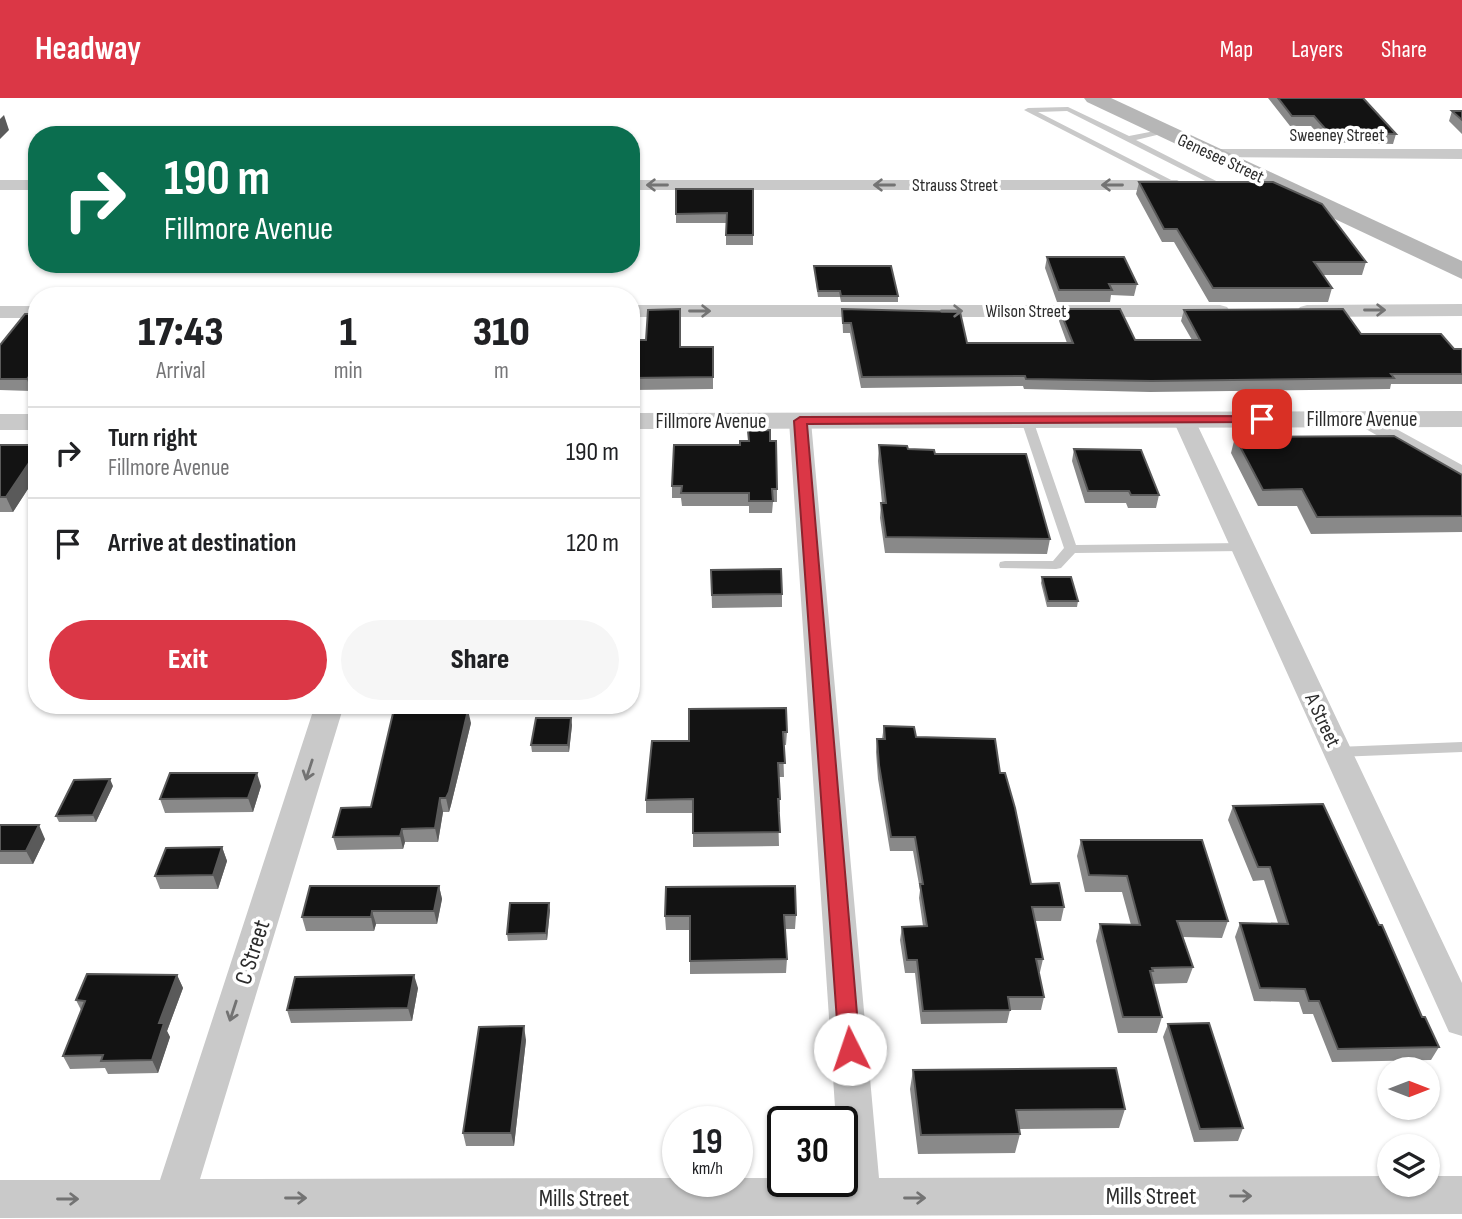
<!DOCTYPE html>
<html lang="en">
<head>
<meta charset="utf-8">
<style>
  body { margin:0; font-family:"Sofia Sans Condensed",sans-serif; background:#f6f6f6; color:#202124; height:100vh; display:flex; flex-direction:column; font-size:26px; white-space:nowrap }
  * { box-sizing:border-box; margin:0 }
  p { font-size:23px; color:#757577 }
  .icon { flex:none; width:38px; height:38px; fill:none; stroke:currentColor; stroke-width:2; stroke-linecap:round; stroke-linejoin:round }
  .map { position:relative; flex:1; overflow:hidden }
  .side { position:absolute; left:28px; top:189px; width:612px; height:427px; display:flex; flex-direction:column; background:#fff; border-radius:28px; box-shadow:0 2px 5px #0004 }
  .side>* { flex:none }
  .banner { position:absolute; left:28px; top:28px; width:612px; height:147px; border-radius:28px; box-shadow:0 2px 5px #0004; background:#0b6e4f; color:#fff; overflow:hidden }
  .needle { width:46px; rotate:90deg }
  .controls { position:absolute; left:1377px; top:959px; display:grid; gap:14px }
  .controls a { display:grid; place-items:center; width:63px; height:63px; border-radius:50%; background:#fff; box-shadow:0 2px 5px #0004; font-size:35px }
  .speed { position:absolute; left:662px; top:1008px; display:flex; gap:14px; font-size:35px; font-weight:700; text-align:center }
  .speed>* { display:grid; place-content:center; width:91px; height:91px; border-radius:50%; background:#fff; box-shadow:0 2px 5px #0004; line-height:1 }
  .speed small { font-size:18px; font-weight:400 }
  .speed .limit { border:4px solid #111; border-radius:10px; background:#fff; color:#111 }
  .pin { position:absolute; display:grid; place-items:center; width:60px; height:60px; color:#fff; margin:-30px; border-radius:14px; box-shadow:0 4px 10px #0006 }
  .me { position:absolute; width:77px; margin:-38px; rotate:356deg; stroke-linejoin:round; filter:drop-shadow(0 0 5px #0008) }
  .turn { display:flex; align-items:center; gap:24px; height:147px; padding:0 21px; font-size:32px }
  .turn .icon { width:91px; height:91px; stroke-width:2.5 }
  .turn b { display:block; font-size:49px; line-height:60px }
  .eta { display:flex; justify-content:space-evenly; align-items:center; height:119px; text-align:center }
  .eta b { font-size:42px; font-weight:800; line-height:49px }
  .action { display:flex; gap:14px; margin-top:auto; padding:14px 21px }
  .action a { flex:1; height:80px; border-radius:42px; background:#db3746; color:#fff; font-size:28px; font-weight:800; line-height:80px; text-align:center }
  .action a+a { background:#f6f6f6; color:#202124 }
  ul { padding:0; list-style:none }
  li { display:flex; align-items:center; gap:21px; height:91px; padding:0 21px; border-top:2px solid #e0e0e0 }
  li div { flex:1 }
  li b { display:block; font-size:26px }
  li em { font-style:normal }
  header { display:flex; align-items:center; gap:42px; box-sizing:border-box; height:98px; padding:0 35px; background:#db3746; color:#fff }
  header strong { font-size:33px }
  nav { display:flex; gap:38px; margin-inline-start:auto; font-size:24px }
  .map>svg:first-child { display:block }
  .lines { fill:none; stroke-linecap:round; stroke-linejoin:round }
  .service { fill:#c9c9c9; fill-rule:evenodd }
  .minor { fill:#c9c9c9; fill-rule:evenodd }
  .tertiary { fill:#c9c9c9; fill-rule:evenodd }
  .secondary { fill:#b6b6b6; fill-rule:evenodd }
  .wall { fill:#898989 }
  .shaded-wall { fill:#5a5a5a }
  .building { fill:#131313; stroke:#5a5a5a; stroke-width:2 }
  .oneway { stroke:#737373 }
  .route { fill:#db3746; stroke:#8e242e; stroke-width:2 }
  .labels { text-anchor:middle; stroke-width:7; stroke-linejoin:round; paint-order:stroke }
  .far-street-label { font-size:18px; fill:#2c2c2c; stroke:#fff }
  .street-label { font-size:21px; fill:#2c2c2c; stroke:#fff }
  .near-street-label { font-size:24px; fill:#2c2c2c; stroke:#fff }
</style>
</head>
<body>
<header>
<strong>Headway</strong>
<nav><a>Map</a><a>Layers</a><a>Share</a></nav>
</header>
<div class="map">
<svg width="1462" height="1121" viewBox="0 0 1462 1121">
  <rect width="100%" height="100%" fill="#fff"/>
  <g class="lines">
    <path class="service" d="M1068 9 1129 38 1165 31V35L1136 42 1224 87 1217 89 1067 13 1038 14 1181 87 1174 89 1024 12 1028 10Z
      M1027 319 1033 322 1076 447 1242 445 1248 449 1242 453 1075 455 1061 470 1056 471 1000 470 999 467 1000 464 1005 463H1053L1064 450 1021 322Z
      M1462 644V654L1337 659 1332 658 1329 654 1332 650 1337 649Z"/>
    <path class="minor" d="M1212 51H1462V61L1206 59 1204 56Z
      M0 82H37V92H0Z
      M632 82H1177L1186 87 1177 92H632Z
      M1462 206V218L1307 219 1300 217 1297 213 1300 209 1307 207Z
      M632 207H1220L1227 209 1230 213 1227 217 1220 219H632Z
      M0 208H37V220H0Z
      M1184 315 1192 317 1195 322 1462 885V938L1449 934 1444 923 1173 322 1176 317Z
      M1367 315 1462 367V384L1454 382 1359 327 1356 322 1359 317Z
      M800 316 808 318 811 323 879 1080 1390 1078V1087H1428V1078H1462V1116L0 1120V1082H160L315 607H344L200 1081 677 1080V1083H737V1080H782V1083H842V1024H836L789 323 792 318Z"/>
    <path class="tertiary" d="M1462 313V329L632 331V315Z
      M0 316H37V332H0Z"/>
    <path class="secondary" d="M1084 0H1111L1462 163V181L1087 4Z"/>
  </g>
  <path class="wall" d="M1268 0H1363L1396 36 1393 46 1325 44 1311 28H1290Z
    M1452 13H1462V36L1449 23Z
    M1139 84 1366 164 1362 177H1323L1332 190 1328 204H1209L1174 144H1162L1136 96Z
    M676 91H753V147H726V125H676Z
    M1047 159 1137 186 1134 198 1111 197 1110 204H1057L1045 170Z
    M814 168 898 198V204H841L840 199H818Z
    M842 211 967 245H1067L1059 223 1060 213H1065V211L1135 242H1192L1181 223 1184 212 1361 236 1454 251H1462V286H1391L1390 291 1150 294 1024 291 1023 288 861 290 850 235H843Z
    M37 216V288H34L31 293 0 292V247Z
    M632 242 680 249H713V291L632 292Z
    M1235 339 1462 377V434L1311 436 1297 408H1258L1231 355Z
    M770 343 777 391V404H773L772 415H749V408H682L681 400H672V388Z
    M0 347H37V377L13 414H0Z
    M879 347 935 356 1050 441 1047 456 885 455 880 420 881 405H882L878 363Z
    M1074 351 1159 397 1156 410H1128L1126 405H1085L1072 363Z
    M711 472 782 496V509L712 510Z
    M1042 479 1078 503 1077 509H1047L1041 485Z
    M180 607H284L281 615H183Z
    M471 625 451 707 449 714H443L438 744H405L403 751 337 752 333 739 371 709Z
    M572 627 569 654H532L531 647Z
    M884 628 916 639 1000 675 1031 786 1064 809 1061 823H1035L1043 861 1040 874H1039L1044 899 1041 912H1010L1007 925 921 926 915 875H905L900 842 902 829 923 828 919 800 920 792 913 753H890L878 681 876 654 877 641H882Z
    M787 634 786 647H783L784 679H779L780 701V714H778L779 748 693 749V715H646V702L689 643Z
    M113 688 96 724H59L56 718Z
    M261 688 253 714 165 715 160 701Z
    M1233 708 1422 919 1439 949 1431 962 1332 964 1313 916H1303L1299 904 1254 903 1235 839 1240 825H1278L1264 782 1253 783 1228 722Z
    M0 727 45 741 33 766H0Z
    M1081 742 1228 823 1222 840 1183 839 1193 869 1187 885 1153 886 1162 919 1157 935H1118L1096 843 1100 826 1131 827 1122 794H1085L1077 758Z
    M222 749 227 763 218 791H160L155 778Z
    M439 788 442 801 437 826H376L374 833H306L302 819Z
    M550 812 547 842 508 843 507 836Z
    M796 817 795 831H785L787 861 786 875 690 876V832H666L665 818Z
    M177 877 183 890 167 933 170 939 158 975 108 976 105 970 70 971 63 958 81 912 76 902Z
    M418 890 412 923 291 925 287 912Z
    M1168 926 1243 1030 1238 1043 1194 1044 1163 939Z
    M526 942 514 1048H466L463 1035Z
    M913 972 1125 1011 1119 1030 1019 1031 1020 1036 1015 1055 918 1056 910 991Z"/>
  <path class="shaded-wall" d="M4 17 9 32 0 41V21Z
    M30 277 34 288 31 293 27 281Z
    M37 353V377L13 414 6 399Z
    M279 607H284L281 615Z
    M468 612 471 625 451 707 449 714 446 700Z
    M571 620 572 627 569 654 568 647Z
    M257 675 261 688 253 714 248 700Z
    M110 681 113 688 96 724 93 717Z
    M440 700 443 714 438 744 435 730Z
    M39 727 45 741 33 766 26 753Z
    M402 731 405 744 403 751 400 738Z
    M222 749 227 763 218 791 213 777Z
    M439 788 442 801 437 826 434 813Z
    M549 805 550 812 547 842 546 835Z
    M372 813 376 826 374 833 371 819Z
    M177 877 183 890 167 933 170 939 158 975 152 962 159 925Z
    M414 877 418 890 412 923 408 910Z
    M524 928 526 942 514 1048 511 1035Z"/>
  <path class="building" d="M1278 0H1363L1396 36 1328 34 1314 18H1292Z
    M1452 13H1462V22Z
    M1139 84H1273L1322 106 1366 164H1314L1332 190H1213L1177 131H1164Z
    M676 91H753V137H726L727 115 676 116Z
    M1047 159H1124L1137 186H1109L1112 192H1059Z
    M814 168H891L898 198H841L840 193H818Z
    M680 211V249H713V279L632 280V242H646L648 212Z
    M842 211 960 214 967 245H1073L1060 213H1066L1065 211H1120L1135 242H1200L1184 212 1343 211 1361 236H1441L1454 251H1462V276H1391L1394 280 1152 283 1026 281 1025 278 862 279 851 225H843Z
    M25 216H37V277H30L27 281H0V247Z
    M770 332V343H776L777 391H772L773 403H749V395H681L682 388H672L674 347H740V343H749L748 333Z
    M1394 338 1462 377V418L1317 419 1302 391 1263 392 1235 339Z
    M0 347H37V353L6 399H0Z
    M879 347 907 348 908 351 934 352 935 356H1026L1050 441 886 439 881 405H886Z
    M1074 351 1141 352 1159 397H1131L1129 393H1088Z
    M781 471 782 496 712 497 711 472Z
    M1042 479H1071L1078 503H1048Z
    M786 610 787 634H783L785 665H778L780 701H778L780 734 693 735V701L646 702 652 643H689V611Z
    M394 611 468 612 449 694 446 700H440L435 730 402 731 400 738 333 739 341 710 371 709Z
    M536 620H571L568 647H531Z
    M884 628 914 629 916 639 995 641 1000 675H1005L1015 710 1031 786 1059 785 1064 809H1032L1043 861H1036L1044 899H1008L1010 912 923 913 917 862H907L902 829 927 828 920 786H923L915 739H891L879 667 877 641H885Z
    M170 675H257L248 700 160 701Z
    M110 681 93 717 56 718 74 682Z
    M1323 706 1379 827H1382L1422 919H1425L1439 949 1338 951 1319 903H1309L1305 891 1260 890 1240 825 1288 826 1270 769H1258L1233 708Z
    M0 727H39L26 753H0Z
    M1081 742H1202L1228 823H1177L1193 869 1152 870 1153 873H1150L1162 919H1123L1100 826 1140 827 1127 778 1089 777Z
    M222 749 213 777 155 778 166 750Z
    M310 788H439L434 813H372L371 819H302Z
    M795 788 796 817H784L787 861 690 863V818H665L666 789Z
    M510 805H549L546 835 507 836Z
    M87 876 177 877 159 925H164L152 962 101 963 103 957 63 958 85 903 76 902Z
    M414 877 408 910 287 912 295 879Z
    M1209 925 1243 1030 1200 1031 1168 926Z
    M524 928 511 1035H463L479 929Z
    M1116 970 1125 1011 1016 1012 1020 1036 921 1037 913 972Z"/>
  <defs><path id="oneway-shaft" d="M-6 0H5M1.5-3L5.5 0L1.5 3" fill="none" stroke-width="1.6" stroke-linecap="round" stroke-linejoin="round" transform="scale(1.75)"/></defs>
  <g class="oneway">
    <use href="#oneway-shaft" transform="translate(657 87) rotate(180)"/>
    <use href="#oneway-shaft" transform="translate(884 87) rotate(180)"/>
    <use href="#oneway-shaft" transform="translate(1112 87) rotate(180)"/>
    <use href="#oneway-shaft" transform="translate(1375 212)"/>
    <use href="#oneway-shaft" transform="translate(700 213)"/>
    <use href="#oneway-shaft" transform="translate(952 213)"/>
    <use href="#oneway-shaft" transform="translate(309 672) rotate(108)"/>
    <use href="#oneway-shaft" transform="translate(233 913) rotate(108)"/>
    <use href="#oneway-shaft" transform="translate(1241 1098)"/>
    <use href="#oneway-shaft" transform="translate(296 1100)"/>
    <use href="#oneway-shaft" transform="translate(915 1100)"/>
    <use href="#oneway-shaft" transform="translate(68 1101)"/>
  </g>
  <path class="route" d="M1262 318 1269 321 1267 324 807 326 860 951 857 957 850 960 842 957 839 951 794 323 800 319Z"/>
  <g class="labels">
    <g class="far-street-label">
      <text x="1337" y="43">Sweeney Street</text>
      <text transform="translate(1221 60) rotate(25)" y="6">Genesee Street</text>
      <text x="955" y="93">Strauss Street</text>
      <text x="1026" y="219">Wilson Street</text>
    </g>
    <g class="street-label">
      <text x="1362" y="328">Fillmore Avenue</text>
      <text x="711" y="330">Fillmore Avenue</text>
      <text transform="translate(1323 622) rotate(65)" y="7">A Street</text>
    </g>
    <g class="near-street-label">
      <text transform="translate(252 854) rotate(-72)" y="8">C Street</text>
      <text x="1151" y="1106">Mills Street</text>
      <text x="584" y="1108">Mills Street</text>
    </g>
  </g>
</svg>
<div class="controls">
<a><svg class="needle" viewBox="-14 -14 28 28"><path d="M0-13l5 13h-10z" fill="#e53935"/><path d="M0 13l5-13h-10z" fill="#757577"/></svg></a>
<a><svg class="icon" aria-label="layers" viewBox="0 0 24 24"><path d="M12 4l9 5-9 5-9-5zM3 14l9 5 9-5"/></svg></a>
</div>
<div class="speed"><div>19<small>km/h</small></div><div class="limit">30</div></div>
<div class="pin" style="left:1262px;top:321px;background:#d93025"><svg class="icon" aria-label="arrive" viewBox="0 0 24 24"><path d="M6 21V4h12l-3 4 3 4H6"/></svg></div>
<svg class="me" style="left:850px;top:951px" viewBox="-20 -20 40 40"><circle r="19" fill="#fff"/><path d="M0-13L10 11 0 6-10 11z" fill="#db3746"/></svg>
<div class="banner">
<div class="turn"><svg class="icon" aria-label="right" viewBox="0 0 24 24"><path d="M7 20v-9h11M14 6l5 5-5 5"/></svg><div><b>190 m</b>Fillmore Avenue</div></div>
</div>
<section class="side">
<div class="eta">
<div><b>17:43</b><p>Arrival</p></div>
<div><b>1</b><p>min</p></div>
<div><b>310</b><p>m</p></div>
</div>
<ul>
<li><svg class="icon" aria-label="right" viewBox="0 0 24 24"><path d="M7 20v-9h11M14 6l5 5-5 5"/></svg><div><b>Turn right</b><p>Fillmore Avenue</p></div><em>190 m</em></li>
<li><svg class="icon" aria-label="arrive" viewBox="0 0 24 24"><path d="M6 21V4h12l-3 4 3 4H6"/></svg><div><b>Arrive at destination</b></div><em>120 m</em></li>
</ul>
<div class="action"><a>Exit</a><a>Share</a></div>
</section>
</div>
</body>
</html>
